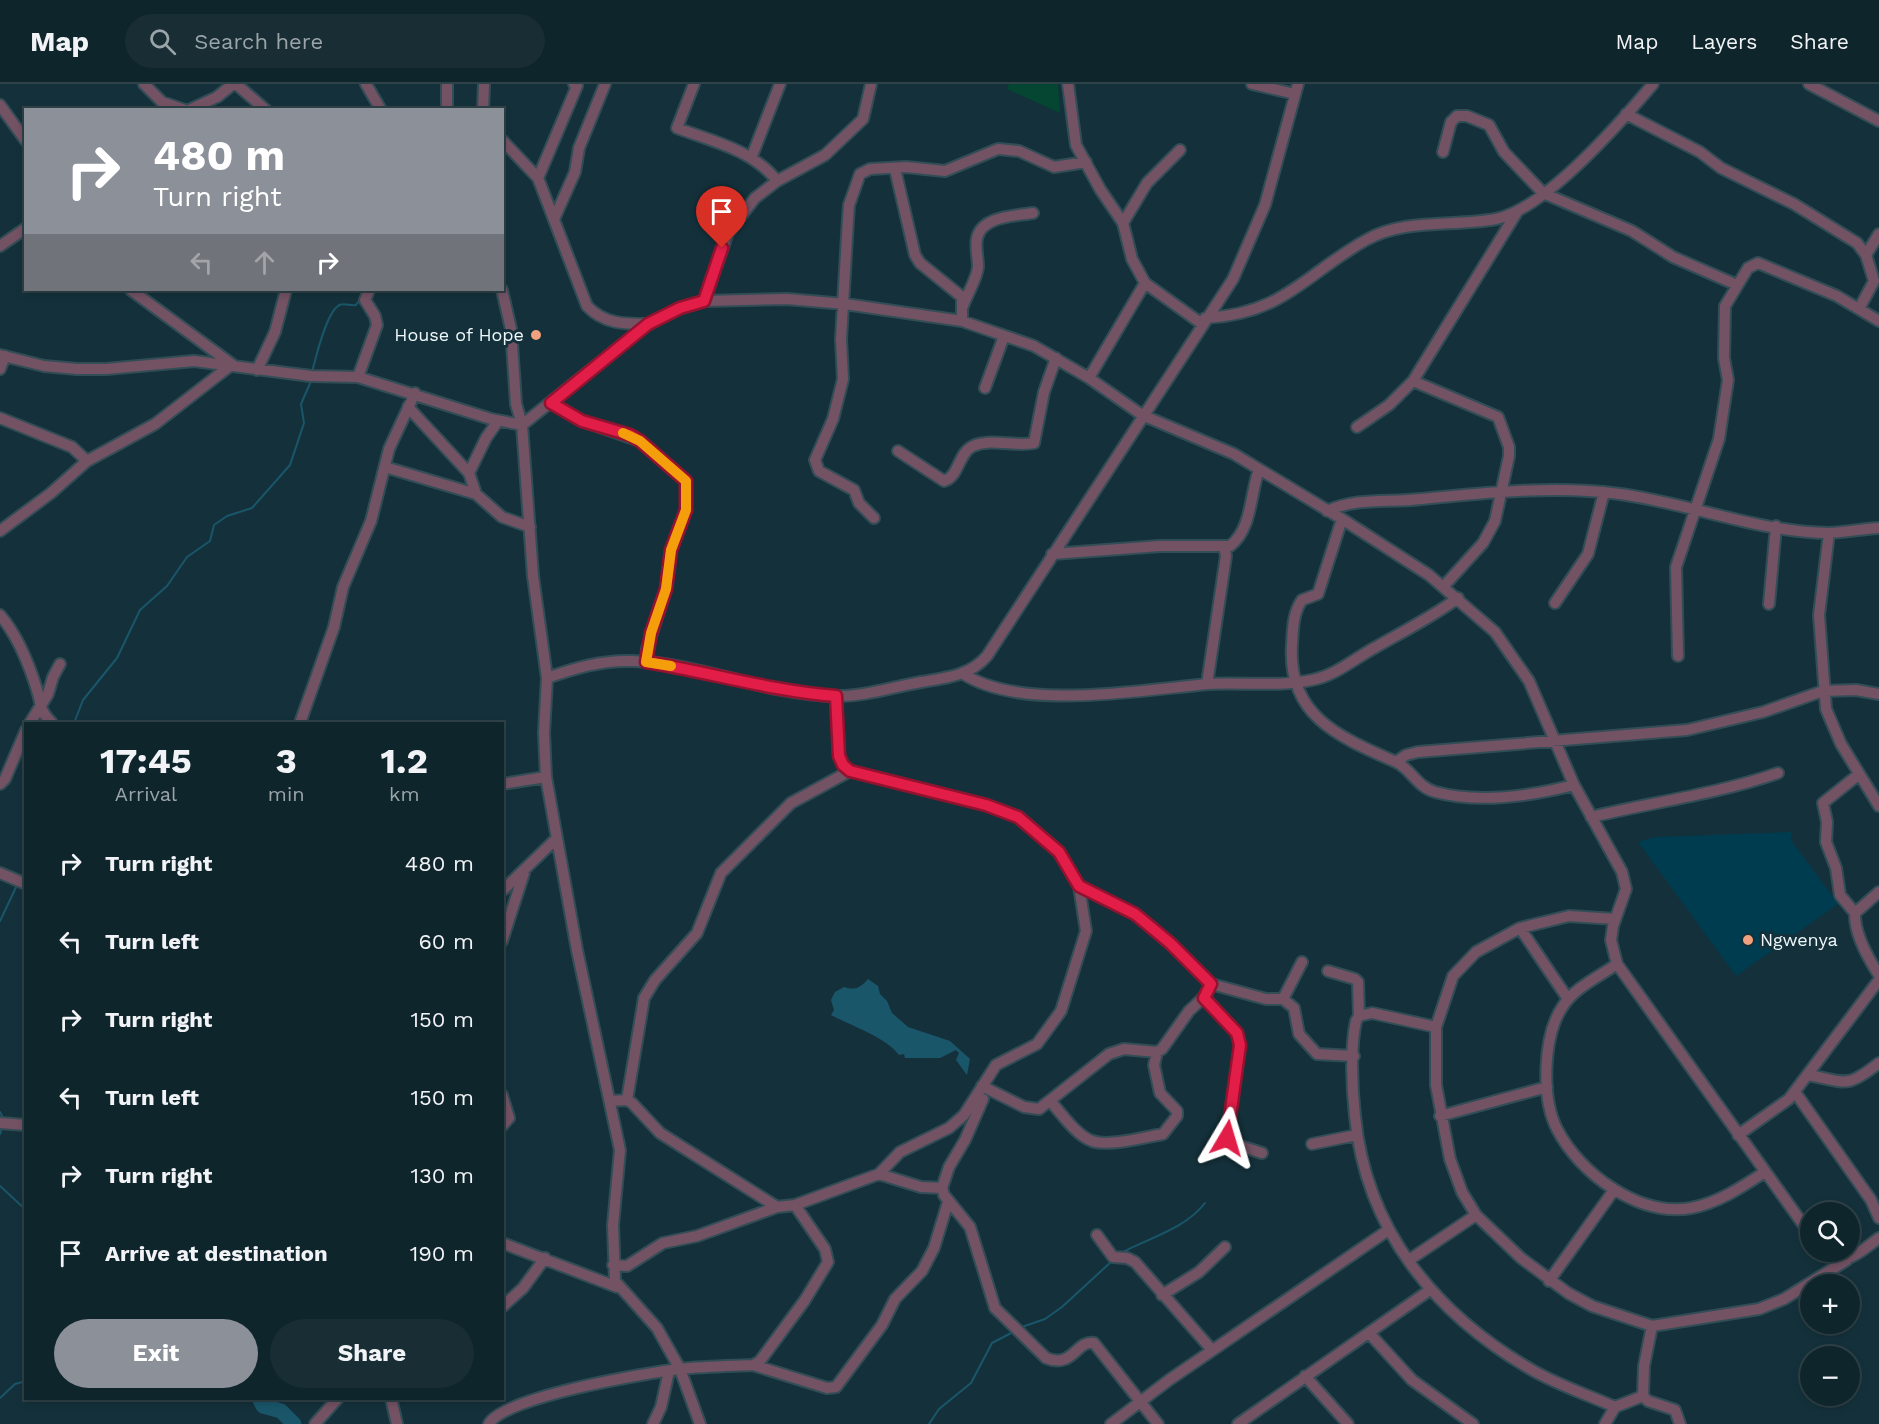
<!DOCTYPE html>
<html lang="en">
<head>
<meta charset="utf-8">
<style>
  body { margin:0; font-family:"Work Sans",sans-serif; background:#182d34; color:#f1f3f6; height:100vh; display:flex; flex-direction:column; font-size:22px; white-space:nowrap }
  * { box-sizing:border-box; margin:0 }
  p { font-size:20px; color:#9ba5a9 }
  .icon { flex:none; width:33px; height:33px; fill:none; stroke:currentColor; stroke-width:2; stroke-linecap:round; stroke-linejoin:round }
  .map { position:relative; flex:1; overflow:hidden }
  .side { position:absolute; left:24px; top:638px; width:480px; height:678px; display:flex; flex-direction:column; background:#0f252c; border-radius:0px; box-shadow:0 3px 9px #0003,0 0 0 2px #2f4248 }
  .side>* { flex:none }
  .guide { position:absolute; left:24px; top:24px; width:480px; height:183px; border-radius:0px; box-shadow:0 3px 9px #0003,0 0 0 2px #2f4248; background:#8c9099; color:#fff; overflow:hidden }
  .fabs { position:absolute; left:1800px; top:1118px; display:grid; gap:12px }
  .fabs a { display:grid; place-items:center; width:60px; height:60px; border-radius:50%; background:#0f252c; box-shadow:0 3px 9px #0003,0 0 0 2px #2f4248; font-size:30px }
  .pin { position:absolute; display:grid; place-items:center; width:51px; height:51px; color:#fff; margin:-62px -26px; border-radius:50% 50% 50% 0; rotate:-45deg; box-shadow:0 0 6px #0007 }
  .pin .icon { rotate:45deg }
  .me { position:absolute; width:66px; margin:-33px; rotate:7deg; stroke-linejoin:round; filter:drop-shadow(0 0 4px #0008) }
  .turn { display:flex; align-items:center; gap:21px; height:126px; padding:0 30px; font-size:27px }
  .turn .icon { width:78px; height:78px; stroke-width:2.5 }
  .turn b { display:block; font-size:42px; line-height:51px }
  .lanes { display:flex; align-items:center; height:57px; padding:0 30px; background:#0003; justify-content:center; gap:30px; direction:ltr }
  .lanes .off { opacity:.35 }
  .eta { display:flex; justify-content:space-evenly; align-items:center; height:102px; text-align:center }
  .eta b { font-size:36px; font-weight:700; line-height:42px }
  .primary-button { display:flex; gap:12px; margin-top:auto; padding:12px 30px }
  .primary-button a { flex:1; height:69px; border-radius:36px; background:#8c9099; color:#fff; font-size:24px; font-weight:700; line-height:69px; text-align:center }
  .primary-button a+a { background:#182d34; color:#f1f3f6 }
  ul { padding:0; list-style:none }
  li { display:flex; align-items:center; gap:18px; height:78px; padding:0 30px }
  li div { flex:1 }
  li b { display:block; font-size:22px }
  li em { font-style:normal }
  header { display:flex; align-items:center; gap:36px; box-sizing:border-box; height:84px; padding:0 30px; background:#0f252c; border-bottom:2px solid #2f4248 }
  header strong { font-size:28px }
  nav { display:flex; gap:33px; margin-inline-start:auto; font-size:21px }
  .search { width:420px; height:54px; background:#182d34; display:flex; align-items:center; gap:15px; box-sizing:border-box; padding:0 21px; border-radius:33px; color:#9ba5a9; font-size:22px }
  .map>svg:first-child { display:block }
  .built { fill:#003c4f }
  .green { fill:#044631 }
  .water { fill:#1a566a }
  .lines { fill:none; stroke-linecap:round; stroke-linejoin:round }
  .stream { stroke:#1a566a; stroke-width:2 }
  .river { stroke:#1a566a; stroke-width:15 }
  .minor-casing { stroke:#334d56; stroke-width:14 }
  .minor { stroke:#735264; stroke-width:10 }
  .route-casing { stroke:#92132f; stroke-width:15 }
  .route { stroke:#e11d48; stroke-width:10 }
  .slow { stroke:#f59e0b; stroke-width:10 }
  .poi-dot { fill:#f1a17d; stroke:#14313b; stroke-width:2 }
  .labels { text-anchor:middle; stroke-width:6; stroke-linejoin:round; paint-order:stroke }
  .poi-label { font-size:18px; fill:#eef7fa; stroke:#14313b; text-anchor:end }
</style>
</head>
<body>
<header>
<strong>Map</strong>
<div class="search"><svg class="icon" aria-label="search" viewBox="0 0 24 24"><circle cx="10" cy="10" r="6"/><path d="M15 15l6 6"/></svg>Search here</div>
<nav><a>Map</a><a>Layers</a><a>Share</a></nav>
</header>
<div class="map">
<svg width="1879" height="1340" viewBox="0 0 1879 1340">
  <rect width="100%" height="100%" fill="#14313b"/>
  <path class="built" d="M1792 748 1791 756 1838 820 1736 892 1638 758 1655 753Z"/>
  <path class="green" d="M1009 0H1058L1060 29 1007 5Z"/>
  <path class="water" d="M868 895 878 902 880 910 887 917 892 929 908 943 950 957 970 975 967 991 956 976 959 969 956 966 940 974H905L904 970 899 971C887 954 852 942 831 931L834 926 831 916 835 908 844 903C856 907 861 903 868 895Z"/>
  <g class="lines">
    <path class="stream" d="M312 288C316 273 326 230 338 222 342 218 350 222 356 221L361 214
      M74 639 83 616 117 574 140 526 167 502 187 473 210 457 214 441 227 432 252 424 290 381 304 339 301 320 311 297
      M21 794 26 783
      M0 837 18 799
      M0 1028 4 1036
      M0 1050 2 1044
      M0 1102 26 1126
      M1121 1169C1149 1154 1185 1145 1205 1119
      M1022 1243 1045 1235 1062 1223 1112 1177
      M0 1314 15 1300 26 1297
      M929 1340 939 1325 971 1299 992 1259 1015 1247"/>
    <path class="river" d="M259 1314 263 1322 281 1327 294 1340"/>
    <g class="minor-casing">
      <path id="minor" d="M144 0 162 18 185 26
        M236 0 266 26
        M366 0 381 26
        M574 0 577 2 538 94 587 222C604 240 624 240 648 240
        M694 0 677 44C714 58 753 66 777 97
        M1068 0 1076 61 1100 105 1123 139 1132 175 1145 199 1202 240
        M1252 0 1295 10
        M1809 0 1879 37
        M0 21 26 57
        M189 26 217 13 233 0
        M447 26V0
        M483 26 484 0
        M1626 30 1700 68 1721 84 1794 120 1857 159 1866 171
        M502 56 538 94
        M1443 68 1451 38 1457 32H1467L1489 41 1504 68 1543 109 1632 147 1673 173 1737 201
        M752 72 780 0
        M895 85 915 171 920 179 962 213V237
        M555 133 575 88 579 64 605 0
        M1123 139 1147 99 1180 66
        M0 162 26 144
        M131 206 233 281
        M502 206 511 245 516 320 522 341 533 492 547 594 544 649 546 693 577 866 620 1066 613 1141 615 1197 657 1244 680 1285 700 1340
        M704 217 728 149 755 114 777 97 825 71 863 35 871 0
        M963 222C967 210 977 195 978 183 978 173 975 163 977 154 982 132 1015 132 1033 129
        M1859 225 1874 197 1866 171 1879 150
        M1205 234C1284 230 1305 190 1366 156 1405 134 1453 143 1496 135 1545 125 1620 39 1653 0
        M0 271 44 282 77 285H106L194 277 311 292 358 293 491 335 522 341 648 240 680 224 704 217 787 215 845 220 962 237 1034 262 1089 294 1142 331 1234 370 1342 435 1429 491 1495 548 1529 597 1574 701 1622 788 1626 805 1613 842 1611 856 1617 880 1810 1150
        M0 285 5 272
        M257 286 275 248 286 206
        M358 293 377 241 375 232 365 216 369 206
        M1089 294 1145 199
        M1413 297 1498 333 1509 363V372L1495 437 1483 459 1444 502
        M985 304 1004 252
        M551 319 582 337 640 357 686 397V426L671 466 666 505 647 565 646 578
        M408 323 469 389 476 410
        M0 334 72 363 87 377
        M1357 343 1389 321 1413 297 1517 128
        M898 367 944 397C959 393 958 369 973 362 992 354 1015 363 1034 359L1044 308 1056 274
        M385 383 476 410 502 433 530 443
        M469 389 486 354 498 337
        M1327 427C1358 413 1388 419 1421 415 1486 409 1554 401 1620 410 1687 419 1763 449 1829 449 1846 448 1863 445 1879 444
        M874 434 859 419 854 406 819 387 815 376 833 335 843 295 841 255 848 135 849 121 860 90 870 85 906 83 945 87 998 65 1019 67 1054 83 1086 78
        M1342 435 1318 510 1302 516C1293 529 1293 544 1292 560 1287 632 1339 653 1396 678 1411 685 1417 703 1435 708 1480 720 1531 712 1574 701
        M0 447 51 409 87 377 155 340 230 282
        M1829 449 1819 531 1826 625 1841 660 1879 722
        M1052 470 1160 462H1230C1252 445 1250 411 1259 385
        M1555 519 1588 470 1604 408
        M1769 520 1776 442
        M0 531C18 552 29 580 37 606 42 622 39 626 52 639
        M1678 572 1676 483 1719 355 1728 296 1724 274 1725 222 1748 184 1758 179 1837 212 1879 237
        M962 589C1020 628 1141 606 1208 600 1242 598 1279 603 1312 596 1337 591 1355 574 1376 563 1404 547 1432 533 1458 514
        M547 594C575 584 602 576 632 577 701 579 766 611 835 612 863 613 893 603 921 598 945 594 970 592 987 572L1233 195 1265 121 1298 0
        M1207 600 1226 472 1224 462
        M30 639 48 610 53 593 60 580
        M300 639 334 543 343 503 371 437 389 365 415 309
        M1396 678 1406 671 1418 668 1687 646 1763 628 1823 607 1856 606 1879 610
        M0 700 5 695 26 646
        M502 700 546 693
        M1591 733C1654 718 1717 710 1778 689
        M0 789 26 800
        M1079 802 1135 830 1170 859 1211 900 1266 915H1283L1302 878
        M502 807 557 754
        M1879 808 1855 829C1854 850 1868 874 1879 891
        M1855 829 1840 811 1836 784 1826 758 1827 738 1823 719 1858 691
        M1615 835 1569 832 1520 844 1476 868 1453 892 1436 943V1001L1450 1075 1462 1108 1476 1131 1521 1174 1568 1209 1592 1222 1652 1242 1759 1225 1784 1215 1847 1176
        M1520 844 1568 915
        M502 857 524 789
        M1617 880C1600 892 1574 904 1563 922 1543 951 1541 1014 1557 1045 1580 1090 1639 1133 1691 1124 1718 1119 1742 1103 1765 1088
        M1328 887 1355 895 1358 898 1359 932
        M1204 913 1237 949 1240 961 1227 1054 1231 1059 1262 1069
        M1283 915 1294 924 1299 950 1317 970 1354 972
        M1436 943 1372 929 1359 932 1356 937C1350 964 1352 1005 1355 1032 1366 1146 1435 1230 1532 1286 1558 1301 1588 1311 1615 1323
        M1808 991C1847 998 1846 1005 1879 979
        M982 1002 1024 1023 1039 1025 1109 970 1124 965 1157 968 1162 965 1189 927 1204 913 1211 900
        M1795 1008 1871 1116 1879 1134
        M502 1011 509 1034 502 1042
        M983 1015 965 1056 949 1083 942 1104 944 1111 970 1143 995 1224 1046 1274C1073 1285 1076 1256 1094 1259L1158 1340
        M627 1016 644 914 655 896 697 849 721 789 791 719 850 687
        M610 1017 627 1016 632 1019 660 1049 777 1123
        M1051 1018C1062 1030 1076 1051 1092 1057 1110 1063 1145 1053 1163 1050L1177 1032V1027L1160 1009 1154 981 1157 968
        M1440 1032 1547 1003
        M0 1039 26 1041
        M1738 1051 1789 1015 1879 896
        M1312 1060 1357 1051
        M879 1090 921 1103 942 1104
        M1097 1151 1113 1173 1127 1174 1135 1178 1212 1266
        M502 1159 617 1203
        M1823 1167C1841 1188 1862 1166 1879 1154
        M1409 1176 1476 1131
        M613 1181 627 1182 663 1159 697 1152 777 1123 795 1121 879 1090 900 1068 949 1044 964 1031 996 981 1037 960 1061 927 1086 847 1079 802 1059 768 1019 733 986 721 850 687 843 681 839 672 836 612
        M1549 1197 1614 1106
        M1162 1211 1199 1188 1225 1163
        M502 1223 523 1204 545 1174
        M1652 1242 1644 1282 1643 1312 1648 1317 1675 1326 1680 1340
        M1369 1249 1412 1296 1473 1340
        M753 1281 827 1304 836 1303 882 1241 895 1215 922 1187 934 1164 948 1118
        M1305 1292 1348 1340
        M391 1314 397 1340
        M315 1340 338 1314
        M489 1340C503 1313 646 1289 680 1285 704 1282 729 1282 753 1281L760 1277 805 1216 828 1178 825 1165 795 1121
        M653 1340 661 1323 669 1287
        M1111 1340 1169 1296 1387 1147
        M1238 1340 1430 1206
        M1605 1340 1615 1323 1643 1312"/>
    </g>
    <use href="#minor" class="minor"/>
  </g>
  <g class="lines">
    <g class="route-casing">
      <path id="route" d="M722 164 704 217 680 224 648 240 551 319 582 337 630 351 640 357 686 397V426L671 466 666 505 651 549 646 578C709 588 771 607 836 612L839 672 843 681 850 687 986 721 1018 733 1059 768 1079 802 1135 830 1170 859 1211 900 1204 914 1237 949 1240 961 1227 1054"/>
    </g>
    <use href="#route" class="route"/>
    <path class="slow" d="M623 349 640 357 686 397V426L671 466 666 505 651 549 646 578 671 582"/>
  </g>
  <g class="poi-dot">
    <circle cx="536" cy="251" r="6"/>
    <circle cx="1748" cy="856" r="6"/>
  </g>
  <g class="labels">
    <g class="poi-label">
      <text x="524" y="257">House of Hope</text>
      <text x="1760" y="862" text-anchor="start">Ngwenya</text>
    </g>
  </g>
</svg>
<div class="fabs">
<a><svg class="icon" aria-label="search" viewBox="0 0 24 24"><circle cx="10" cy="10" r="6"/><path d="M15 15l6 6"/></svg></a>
<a>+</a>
<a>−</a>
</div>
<div class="pin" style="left:722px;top:164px;background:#d93025"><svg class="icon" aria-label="arrive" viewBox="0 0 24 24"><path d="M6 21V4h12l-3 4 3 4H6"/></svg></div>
<svg class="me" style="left:1227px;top:1054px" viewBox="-20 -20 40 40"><path d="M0-17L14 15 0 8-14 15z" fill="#e11d48" stroke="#fff" stroke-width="4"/></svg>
<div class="guide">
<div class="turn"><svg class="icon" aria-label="right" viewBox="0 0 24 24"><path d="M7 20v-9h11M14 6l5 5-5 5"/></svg><div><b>480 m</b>Turn right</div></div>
<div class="lanes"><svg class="icon off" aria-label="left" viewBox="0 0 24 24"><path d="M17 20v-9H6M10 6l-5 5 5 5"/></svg><svg class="icon off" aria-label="ahead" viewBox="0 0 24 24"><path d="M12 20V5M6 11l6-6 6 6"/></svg><svg class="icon" aria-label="right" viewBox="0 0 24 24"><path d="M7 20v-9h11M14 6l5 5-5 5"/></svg></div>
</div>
<section class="side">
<div class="eta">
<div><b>17:45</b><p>Arrival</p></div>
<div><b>3</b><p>min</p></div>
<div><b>1.2</b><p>km</p></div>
</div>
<ul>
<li><svg class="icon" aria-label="right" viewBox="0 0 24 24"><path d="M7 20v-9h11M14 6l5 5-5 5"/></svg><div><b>Turn right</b></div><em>480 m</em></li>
<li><svg class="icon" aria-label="left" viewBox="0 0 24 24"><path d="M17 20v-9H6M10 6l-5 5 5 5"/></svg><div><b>Turn left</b></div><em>60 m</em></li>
<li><svg class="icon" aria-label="right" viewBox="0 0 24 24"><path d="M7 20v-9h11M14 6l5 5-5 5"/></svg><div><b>Turn right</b></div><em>150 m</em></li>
<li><svg class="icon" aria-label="left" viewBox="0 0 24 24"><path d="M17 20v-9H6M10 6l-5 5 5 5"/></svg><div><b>Turn left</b></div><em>150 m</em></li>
<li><svg class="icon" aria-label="right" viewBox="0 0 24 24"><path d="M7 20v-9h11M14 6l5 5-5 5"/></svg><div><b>Turn right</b></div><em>130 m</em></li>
<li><svg class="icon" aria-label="arrive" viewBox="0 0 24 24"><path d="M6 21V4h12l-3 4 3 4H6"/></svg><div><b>Arrive at destination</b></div><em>190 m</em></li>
</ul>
<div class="primary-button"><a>Exit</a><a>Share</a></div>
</section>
</div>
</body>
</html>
